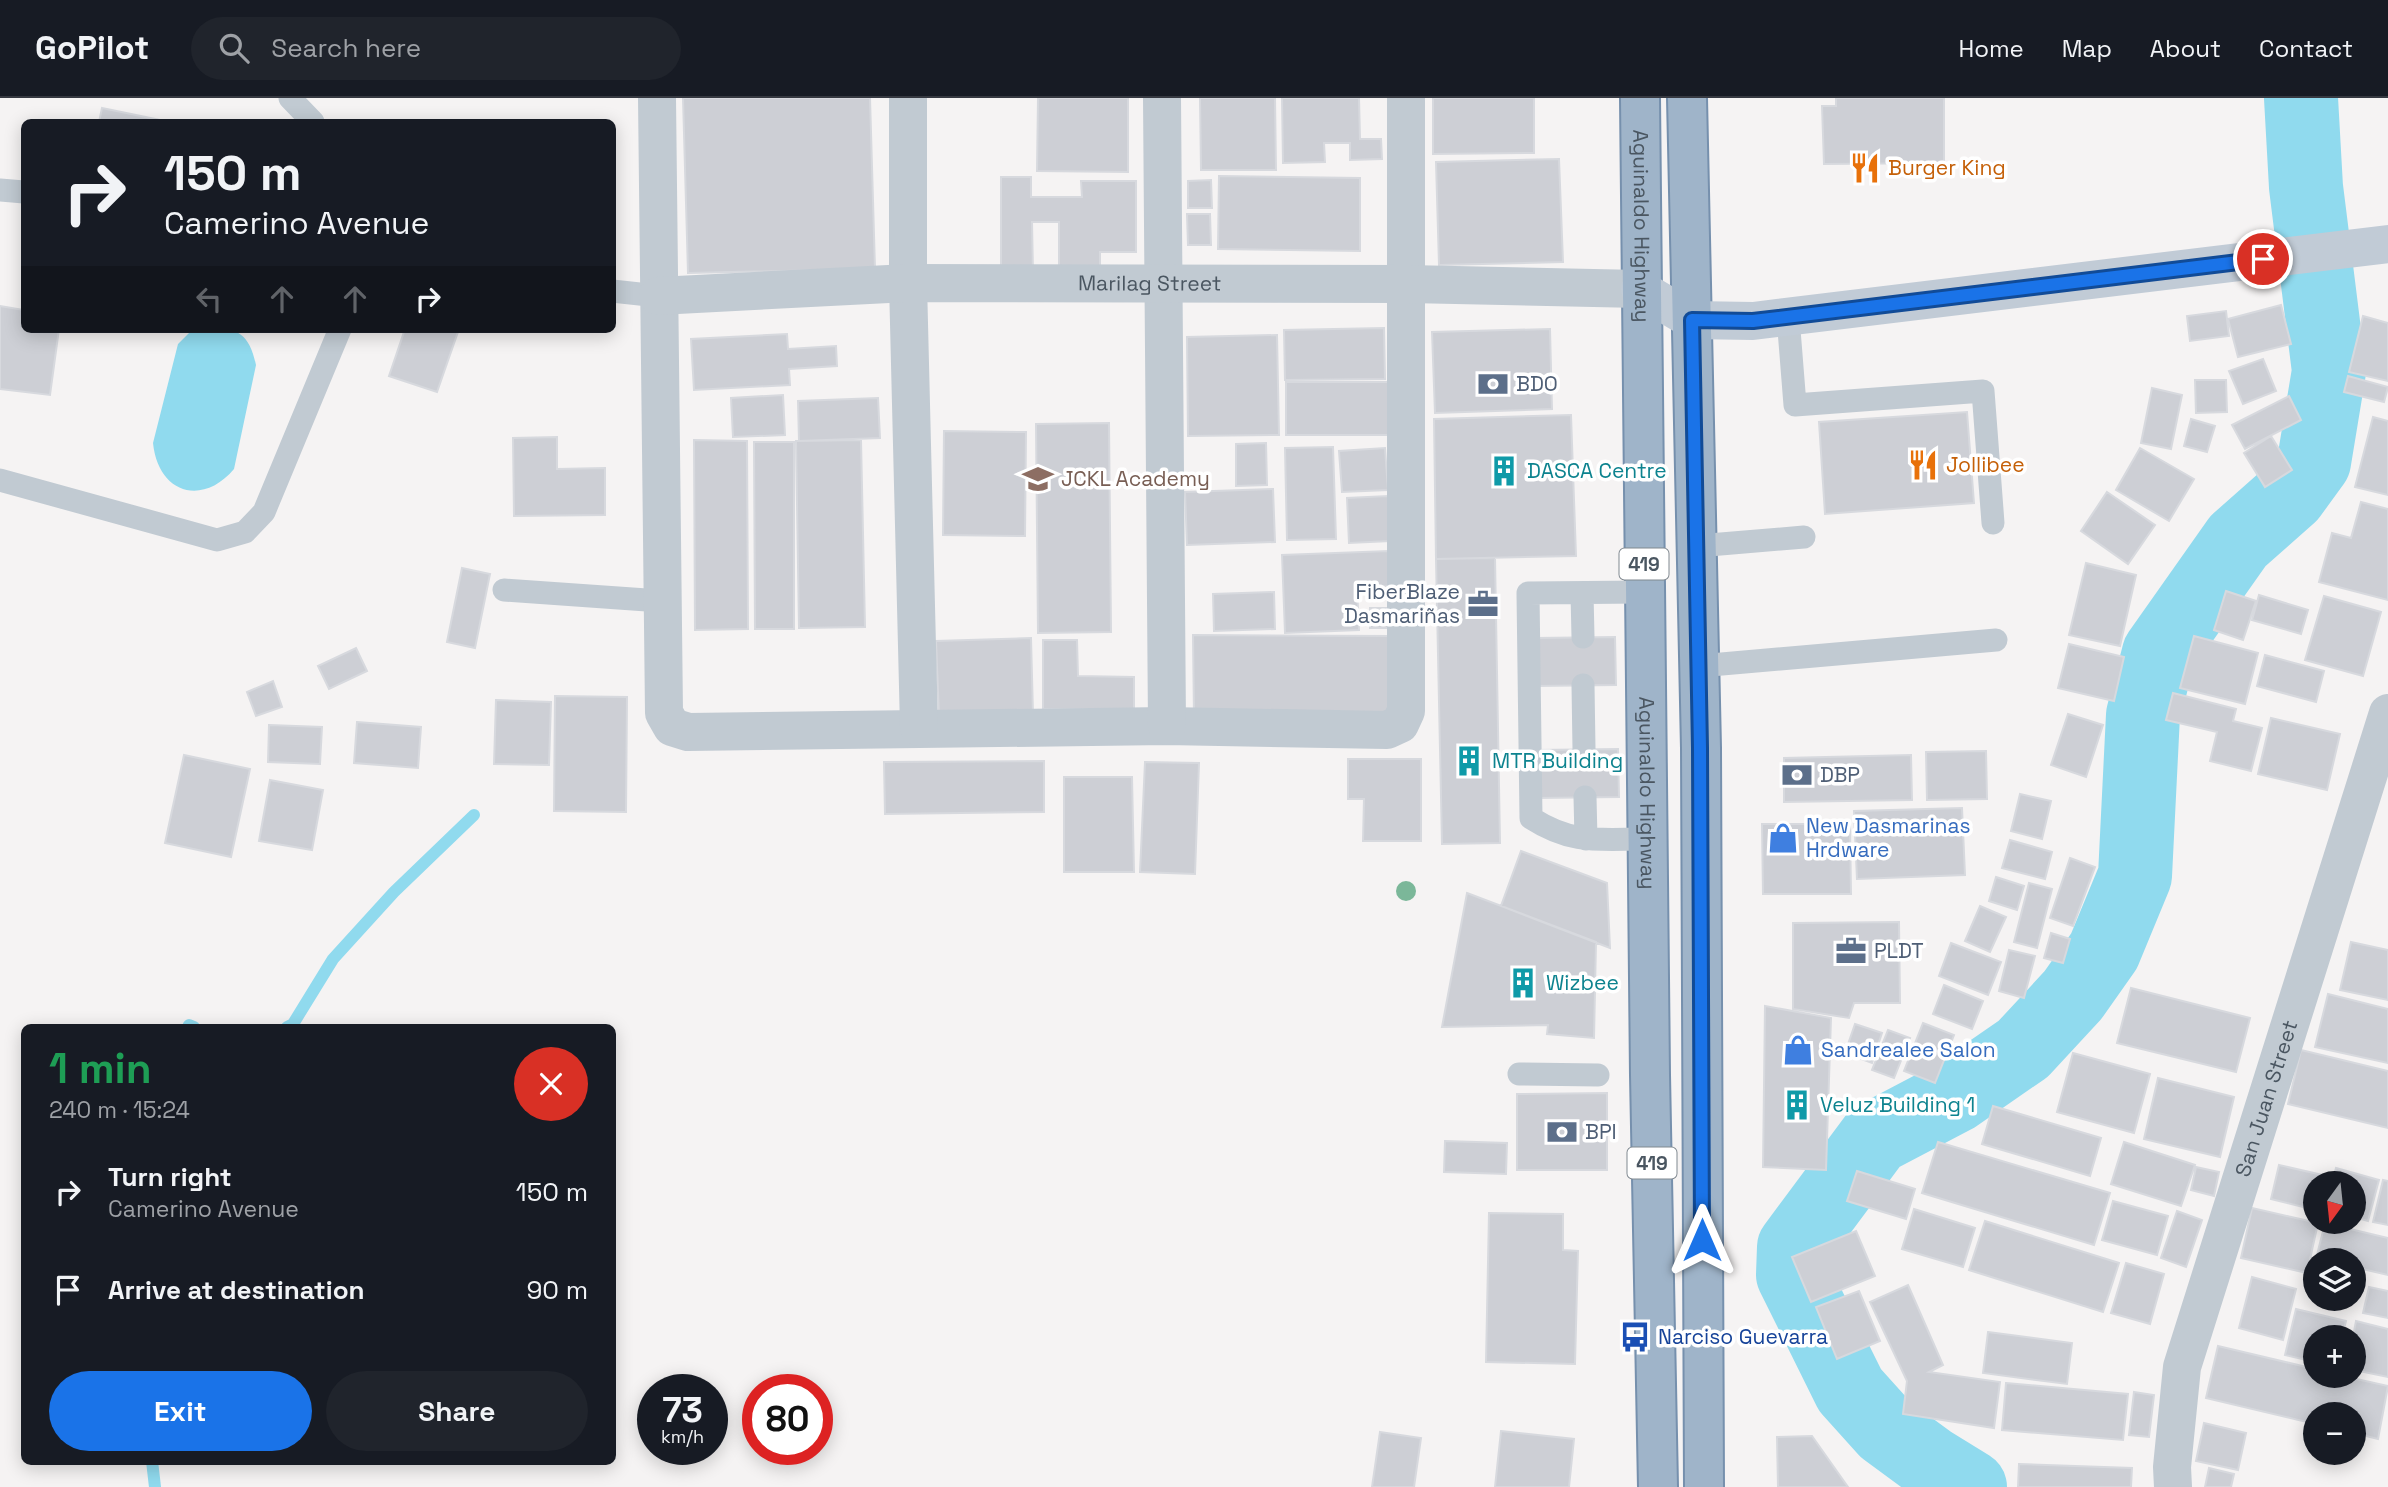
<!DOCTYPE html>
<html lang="en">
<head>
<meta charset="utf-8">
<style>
  body { margin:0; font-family:"Space Grotesk",sans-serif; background:#20242c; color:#f1f3f6; height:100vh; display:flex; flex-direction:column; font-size:26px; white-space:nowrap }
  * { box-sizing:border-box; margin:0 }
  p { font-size:23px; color:#9ea1a6 }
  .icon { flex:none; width:38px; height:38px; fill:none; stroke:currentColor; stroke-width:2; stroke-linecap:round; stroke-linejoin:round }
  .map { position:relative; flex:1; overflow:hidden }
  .panel { position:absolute; left:21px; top:926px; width:595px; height:441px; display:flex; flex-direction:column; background:#171b24; border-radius:10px; box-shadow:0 4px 18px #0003 }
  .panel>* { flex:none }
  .hud { position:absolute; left:21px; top:21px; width:595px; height:214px; border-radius:10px; box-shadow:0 4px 18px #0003; background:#171b24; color:#f1f3f6; overflow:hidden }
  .needle { width:46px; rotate:195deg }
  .controls { position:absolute; left:2303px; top:1073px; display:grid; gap:14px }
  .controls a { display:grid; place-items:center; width:63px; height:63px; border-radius:50%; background:#171b24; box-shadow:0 4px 18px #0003; font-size:35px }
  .speed { position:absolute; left:637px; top:1276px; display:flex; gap:14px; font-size:35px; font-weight:700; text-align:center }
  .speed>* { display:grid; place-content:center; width:91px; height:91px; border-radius:50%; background:#171b24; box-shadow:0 4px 18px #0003; line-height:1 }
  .speed small { font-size:18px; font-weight:400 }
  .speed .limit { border:10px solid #d22; background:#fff; color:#111 }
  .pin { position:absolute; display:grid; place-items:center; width:60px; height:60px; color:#fff; margin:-30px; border:4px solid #fff; border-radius:50%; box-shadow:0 2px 7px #0007 }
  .me { position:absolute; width:77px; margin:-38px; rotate:0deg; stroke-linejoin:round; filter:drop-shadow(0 0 5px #0008) }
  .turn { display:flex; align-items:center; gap:24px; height:147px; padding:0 28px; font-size:32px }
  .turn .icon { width:91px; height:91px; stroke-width:2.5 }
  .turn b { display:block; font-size:49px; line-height:60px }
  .lanes { display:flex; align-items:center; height:66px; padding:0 28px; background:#0003; justify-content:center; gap:35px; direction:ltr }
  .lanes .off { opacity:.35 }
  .round { display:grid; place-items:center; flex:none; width:74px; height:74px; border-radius:37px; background:#20242c }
  .headline { display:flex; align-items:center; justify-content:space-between; height:119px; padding:0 28px }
  h1 { font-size:42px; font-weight:700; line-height:52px; color:#1e9e55 }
  .action { display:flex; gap:14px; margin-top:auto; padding:14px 28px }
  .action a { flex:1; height:80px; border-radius:42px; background:#1a73e8; color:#fff; font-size:28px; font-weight:700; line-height:80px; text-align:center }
  .action a+a { background:#20242c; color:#f1f3f6 }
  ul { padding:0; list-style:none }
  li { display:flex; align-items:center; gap:21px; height:98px; padding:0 28px }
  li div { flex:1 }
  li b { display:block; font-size:26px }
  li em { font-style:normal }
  header { display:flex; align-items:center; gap:42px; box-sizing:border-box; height:98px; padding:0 35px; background:#171b24; border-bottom:2px solid #363941 }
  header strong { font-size:33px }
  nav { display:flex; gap:38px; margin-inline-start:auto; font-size:24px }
  .search { width:490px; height:63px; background:#20242c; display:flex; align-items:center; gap:18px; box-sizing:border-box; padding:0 24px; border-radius:38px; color:#9ea1a6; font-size:26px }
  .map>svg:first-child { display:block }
  .water { fill:#90daee }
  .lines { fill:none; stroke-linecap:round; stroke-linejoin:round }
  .stream { stroke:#90daee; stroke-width:12 }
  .river { stroke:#90daee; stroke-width:74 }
  .building { fill:#cdcfd5; stroke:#d7d9de; stroke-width:2 }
  .trunk-casing { stroke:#7690ad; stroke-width:42 }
  .service { stroke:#c1cad2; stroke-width:23 }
  .minor { stroke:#c1cad2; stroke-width:38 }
  .tertiary { stroke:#c1cad2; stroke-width:38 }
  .secondary { stroke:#c1cbd6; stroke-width:38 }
  .trunk { stroke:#9fb4c9; stroke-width:38 }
  .tree { fill:#7bb799 }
  .route-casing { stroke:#114b97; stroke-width:18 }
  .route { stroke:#1a73e8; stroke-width:12 }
  .labels { text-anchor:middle; stroke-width:7; stroke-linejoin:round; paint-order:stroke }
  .shield { fill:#fff; stroke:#808990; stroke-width:2 }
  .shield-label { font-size:19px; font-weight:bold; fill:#4a5661 }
  .food-label { font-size:21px; fill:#c56008; stroke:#fff; text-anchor:start }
  .street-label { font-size:21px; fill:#4a5661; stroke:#fff }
  .service-label { font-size:21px; fill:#4e5e75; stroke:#fff; text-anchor:start }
  .culture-label { font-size:21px; fill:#0d838f; stroke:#fff; text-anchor:start }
  .education-label { font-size:21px; fill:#785e54; stroke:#fff; text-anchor:start }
  .shop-label { font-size:21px; fill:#366cbe; stroke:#fff; text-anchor:start }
  .transit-label { font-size:21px; fill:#164399; stroke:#fff; text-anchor:start }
</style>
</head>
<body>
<header>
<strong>GoPilot</strong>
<div class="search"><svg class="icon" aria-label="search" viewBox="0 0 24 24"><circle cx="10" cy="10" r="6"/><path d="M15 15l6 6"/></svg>Search here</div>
<nav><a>Home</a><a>Map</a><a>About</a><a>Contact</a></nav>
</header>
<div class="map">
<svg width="2388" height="1389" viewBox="0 0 2388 1389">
  <rect width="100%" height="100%" fill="#f5f3f3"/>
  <path class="water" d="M193 231C229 231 247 225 256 267L234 371C202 409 158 395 153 345L178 246Z"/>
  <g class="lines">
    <path class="stream" d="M188 929 189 927 194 929
      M287 929 293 926 333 861 394 794 474 717
      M152 1363 155 1389"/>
    <path class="river" d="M1970 1389 1931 1365 1886 1332 1850 1292 1793 1177 1794 1149 1875 1040 1955 998 2023 951 2073 897 2104 853 2135 778 2143 617 2159 555 2238 443 2290 397 2314 364 2329 273 2306 89 2301 0"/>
  </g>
  <path class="building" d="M683 0H870L875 171 688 175Z
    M1038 0H1128V74L1037 73Z
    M1200 0H1275L1276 72H1201Z
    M1282 0H1359L1360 41H1381L1382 61 1350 62V45H1324L1325 64 1283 65Z
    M1433 0H1534V55L1433 56Z
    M1836 0H1944V65L1824 66 1822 8H1836Z
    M102 10 170 24H99Z
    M1559 61 1563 164 1439 167 1436 64Z
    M1219 78 1360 80V153L1218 151Z
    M1001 79H1031V99H1082L1081 83H1136V154H1100V171H1059V124H1032L1033 175H1001Z
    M1211 82 1212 110H1188V83Z
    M1187 116H1210L1211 147H1188Z
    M2281 207 2291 246 2238 259 2228 221Z
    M0 208 24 212V231H59L50 297 0 291Z
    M2226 213 2229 238 2190 243 2187 218Z
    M2363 218 2388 225V283L2349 274Z
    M1384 230 1385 281 1285 282 1284 232Z
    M405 231H459L437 294 389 278Z
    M1550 231 1552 311 1435 315 1432 234Z
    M787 236 788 251 836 248 837 268 789 271 790 287 694 292 691 241Z
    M1277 237 1279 337 1188 338 1187 239Z
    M2263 261 2276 293 2243 306 2229 273Z
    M2348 278 2388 289 2384 304 2344 294Z
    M2195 282H2226L2227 314 2196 315Z
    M1286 284H1388L1389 337H1286Z
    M2152 290 2182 297 2171 351 2141 345Z
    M783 297 785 337 733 339 731 300Z
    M2289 298 2301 322 2245 351 2232 327Z
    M878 300 880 340 799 343 798 303Z
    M1967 314 1974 405 1825 416 1819 324Z
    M1571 317 1576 458 1436 461 1434 321Z
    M2373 319 2388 323V397L2355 389Z
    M2191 321 2215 328 2207 354 2184 348Z
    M1109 325 1111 534 1038 535 1036 326Z
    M944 333 1026 334 1025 438 943 437Z
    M2271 338 2292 372 2265 389 2244 355Z
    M557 339V371L605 370V417L514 418 513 340Z
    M694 342 747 343 748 531 695 532Z
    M861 342 865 529 799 530 796 343Z
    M754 344H794V531H755Z
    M1266 345 1267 387 1236 388V346Z
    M1333 349 1336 441 1287 442 1285 350Z
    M1385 350 1388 392 1342 394 1339 353Z
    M2140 350 2194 381 2169 423 2116 392Z
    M1273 391 1275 444 1187 447 1185 394Z
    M2107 394 2155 427 2128 466 2081 433Z
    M1388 398 1390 443 1349 445 1347 400Z
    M2361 404 2388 411V502L2319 484 2332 435 2351 440Z
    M1389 453 1391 488 1357 490 1359 532 1285 535 1282 457Z
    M1495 460 1500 745 1442 746 1436 461Z
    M2086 465 2136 477 2120 548 2069 537Z
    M462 470 490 476 475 550 447 544Z
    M2226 493 2256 503 2243 542 2214 532Z
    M1274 494 1275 531 1214 533 1213 496Z
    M2259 497 2308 512 2301 536 2252 522Z
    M2324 498 2381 514 2363 578 2305 562Z
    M1370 510H1388V530H1370Z
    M1193 537 1391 538V619H1194Z
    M2194 538 2258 555 2245 606 2180 590Z
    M1615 539 1616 587 1536 588 1535 540Z
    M1031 540 1033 616 939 618 936 543Z
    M1043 542H1077L1078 578 1134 579V611H1043Z
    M2069 546 2124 559 2114 603 2058 590Z
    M356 550 367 573 329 591 318 568Z
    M2265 557 2324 573 2316 604 2257 588Z
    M273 583 282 609 256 618 247 594Z
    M2173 595 2236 611 2233 623 2262 630 2251 673 2210 663 2217 634 2166 622Z
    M555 598 627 599 626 714 554 713Z
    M496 602 551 604 549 667 494 666Z
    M2068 616 2103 627 2086 679 2051 667Z
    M2271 620 2340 636 2327 692 2258 676Z
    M357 624 421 629 418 670 354 665Z
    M269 627 322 629 320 666 268 664Z
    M1618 651 1619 699 1538 700 1537 652Z
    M1986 653 1987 701 1927 702 1926 654Z
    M184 657 250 671 231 759 165 745Z
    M1911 657 1912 702 1784 704V660Z
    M1348 661H1421V743H1363L1364 701H1348Z
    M1044 663V714L885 716 884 664Z
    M1145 664 1199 665 1195 776 1140 774Z
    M1064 679H1132L1134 774H1064Z
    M270 682 323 692 312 752 259 743Z
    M2020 696 2051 703 2042 741 2011 733Z
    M1962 710 1965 777 1857 781 1854 713Z
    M1762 726H1850L1851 796H1763Z
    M2010 742 2052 754 2045 781 2002 770Z
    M1521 753 1607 785 1610 850 1501 808Z
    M2070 760 2095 769 2073 828 2050 820Z
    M1996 779 2024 788 2017 812 1989 803Z
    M2029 785 2052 791 2037 850 2014 844Z
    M1467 795 1596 844 1594 940 1547 936 1548 927 1442 929Z
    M1980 808 2006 819 1990 854 1965 843Z
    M1899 824 1900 905H1854L1849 920 1793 911V825Z
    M2051 835 2070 841 2063 865 2044 860Z
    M2351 844 2388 852V902L2340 892Z
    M1951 845 2001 864 1988 897 1939 878Z
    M2009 852 2035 858 2024 900 1999 893Z
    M1944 887 1983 903 1972 931 1933 916Z
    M2131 890 2250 920 2236 974 2117 945Z
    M2328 896 2388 911V965L2315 949Z
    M1765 908 1831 920 1826 1072 1763 1069Z
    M1923 925 1954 937 1935 985 1904 973Z
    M1855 926 1882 935 1872 965 1845 955Z
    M1888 932 1910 940 1894 980 1872 972Z
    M2301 952 2388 973V1030L2288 1006Z
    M2073 955 2150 976 2134 1035 2057 1014Z
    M2158 980 2234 999 2220 1059 2144 1041Z
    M1607 995V1072H1517V996Z
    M1993 1008 2101 1040 2090 1078 1982 1046Z
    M1445 1043 1507 1045 1506 1076 1444 1074Z
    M1938 1044 2110 1095 2094 1147 1922 1095Z
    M2124 1044 2195 1067 2181 1108 2111 1086Z
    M2279 1067 2327 1078 2325 1085H2315V1112L2271 1101Z
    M2196 1069 2219 1074 2214 1098 2191 1092Z
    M2336 1070 2379 1082 2368 1123 2354 1119V1085H2332Z
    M1857 1073 1915 1091 1906 1121 1847 1103Z
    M2383 1082 2388 1083V1127L2373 1124Z
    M2113 1103 2168 1118 2157 1157 2102 1142Z
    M2252 1110 2318 1125 2307 1175 2241 1160Z
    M1914 1111 1975 1130 1963 1169 1902 1151Z
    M2177 1113 2202 1122 2186 1169 2161 1160Z
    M1489 1115 1563 1116V1152L1578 1153 1575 1266 1486 1264Z
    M1985 1123 2119 1165 2103 1214 1969 1172Z
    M2325 1125 2388 1140V1177L2354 1169V1162L2316 1161Z
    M1856 1133 1875 1178 1811 1204 1792 1159Z
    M2126 1165 2164 1176 2150 1226 2111 1215Z
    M2252 1179 2296 1191 2283 1242 2239 1230Z
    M1908 1187 1943 1267 1929 1274 2000 1284 1994 1330 1903 1316 1907 1283 1870 1204Z
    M2369 1189 2388 1193V1220L2363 1215Z
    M1859 1193 1880 1243 1837 1261 1816 1209Z
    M2296 1211 2346 1223 2342 1239H2315V1264L2285 1257Z
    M2356 1223 2388 1231V1279L2354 1272 2353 1239Z
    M1988 1234 2072 1245 2067 1286 1983 1275Z
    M2218 1248 2315 1271V1278H2343L2388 1288 2378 1341 2354 1335V1316H2315V1326L2206 1300Z
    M2006 1285 2128 1296 2123 1342 2002 1332Z
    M2134 1294 2154 1297 2149 1339 2129 1337Z
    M2204 1325 2246 1335 2238 1372 2196 1363Z
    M1501 1333 1574 1341 1569 1389H1495Z
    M1380 1334 1421 1340 1414 1389H1372Z
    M1812 1338 1848 1389H1778L1777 1339Z
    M2019 1366 2132 1370 2131 1389H2018Z
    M2209 1370 2234 1376 2231 1389H2205Z"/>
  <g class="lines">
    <g class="trunk-casing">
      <g id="trunk">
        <path id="s3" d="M1640 0 1650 977 1658 1389"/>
        <path d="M1687 0 1701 650 1704 1389"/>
      </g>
    </g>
    <path class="service" d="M290 0 313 24
      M0 92 24 94
      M612 193 658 198
      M1788 219 1795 307 1983 293 1993 425
      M0 382 217 442 245 434 264 414 340 231
      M1697 448 1804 439
      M504 492 661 503
      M1644 494 1528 495 1531 720C1573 747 1600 741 1647 741
      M1582 495 1583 539
      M1699 568 1996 542
      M1583 587 1584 651
      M1585 699 1586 741
      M1519 976 1598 977"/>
    <g class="minor">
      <path d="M657 0 664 615 672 629 688 634 1167 628 1387 632 1400 626 1406 613V0"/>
      <path d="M908 0V185L919 629"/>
      <path d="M1162 0 1167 628"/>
      <path id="s1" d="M658 198 908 185 1408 186 1640 191"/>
    </g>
    <path class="tertiary" id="s2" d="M2173 1389 2172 1369 2182 1269 2388 615"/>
    <path class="secondary" d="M1640 191 1692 222 1753 223 2388 146"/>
    <use href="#trunk" class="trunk"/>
  </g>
  <circle class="tree" cx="1406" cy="793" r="10"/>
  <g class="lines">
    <g class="route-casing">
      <path id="route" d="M1702 1142 1700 650 1692 222 1753 223 2263 161"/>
    </g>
    <use href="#route" class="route"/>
  </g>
  <defs>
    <g id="restaurant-bare" transform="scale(2.415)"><path d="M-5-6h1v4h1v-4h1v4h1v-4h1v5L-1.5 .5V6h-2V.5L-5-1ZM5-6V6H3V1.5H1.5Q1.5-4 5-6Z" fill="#e8710a" stroke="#fff" stroke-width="2.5" paint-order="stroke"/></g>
    <g id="bank-bare" transform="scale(2.415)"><path d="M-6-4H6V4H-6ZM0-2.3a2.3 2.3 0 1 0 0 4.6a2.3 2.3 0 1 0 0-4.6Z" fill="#5c6f8a" stroke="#fff" stroke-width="2.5" paint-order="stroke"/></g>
    <g id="building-bare" transform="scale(2.415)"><path d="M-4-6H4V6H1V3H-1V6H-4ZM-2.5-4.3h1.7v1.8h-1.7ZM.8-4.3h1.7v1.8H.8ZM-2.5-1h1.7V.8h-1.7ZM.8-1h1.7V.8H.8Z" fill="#0f9aa8" stroke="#fff" stroke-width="2.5" paint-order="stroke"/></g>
    <g id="school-bare" transform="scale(2.415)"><path d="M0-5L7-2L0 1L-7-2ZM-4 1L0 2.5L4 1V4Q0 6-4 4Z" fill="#8d6e63" stroke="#fff" stroke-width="2.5" paint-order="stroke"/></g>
    <g id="office-bare" transform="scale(2.415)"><path d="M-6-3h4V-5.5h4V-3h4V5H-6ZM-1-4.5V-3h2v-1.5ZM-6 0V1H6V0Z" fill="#5c6f8a" stroke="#fff" stroke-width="2.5" paint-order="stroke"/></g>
    <g id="shop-bare" transform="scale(2.415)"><path d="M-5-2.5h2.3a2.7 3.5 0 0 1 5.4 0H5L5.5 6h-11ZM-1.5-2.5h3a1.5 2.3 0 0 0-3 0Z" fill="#3f7fe0" stroke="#fff" stroke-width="2.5" paint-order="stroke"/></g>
    <g id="bus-bare" transform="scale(2.415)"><path d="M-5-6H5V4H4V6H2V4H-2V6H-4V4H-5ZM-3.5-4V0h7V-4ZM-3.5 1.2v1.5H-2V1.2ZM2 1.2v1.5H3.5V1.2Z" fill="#1a4fb4" stroke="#fff" stroke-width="2.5" paint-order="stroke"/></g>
  </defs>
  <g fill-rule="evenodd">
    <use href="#restaurant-bare" x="1865" y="70"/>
    <use href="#bank-bare" x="1493" y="286"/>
    <use href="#restaurant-bare" x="1923" y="367"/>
    <use href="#building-bare" x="1504" y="373"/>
    <use href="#school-bare" x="1038" y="381"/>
    <use href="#office-bare" x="1483" y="506"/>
    <use href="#building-bare" x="1469" y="663"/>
    <use href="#bank-bare" x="1797" y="677"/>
    <use href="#shop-bare" x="1783" y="740"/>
    <use href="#office-bare" x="1851" y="853"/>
    <use href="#building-bare" x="1523" y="885"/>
    <use href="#shop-bare" x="1798" y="952"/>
    <use href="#building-bare" x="1797" y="1007"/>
    <use href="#bank-bare" x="1562" y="1034"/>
    <use href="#bus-bare" x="1635" y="1239"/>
  </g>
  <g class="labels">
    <g class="shield">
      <rect x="1619.5" y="450.5" width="49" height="31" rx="5"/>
      <rect x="1627.5" y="1049.5" width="49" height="31" rx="5"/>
    </g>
    <g class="shield-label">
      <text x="1644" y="473">419</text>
      <text x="1652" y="1072">419</text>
    </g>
    <g class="food-label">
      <text x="1888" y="77">Burger King</text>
      <text x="1946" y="374">Jollibee</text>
    </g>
    <g class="street-label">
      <text dy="7" stroke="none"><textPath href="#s3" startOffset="128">Aguinaldo Highway</textPath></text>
      <text dy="7" stroke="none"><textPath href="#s1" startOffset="492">Marilag Street</textPath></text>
      <text dy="7" stroke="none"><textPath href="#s3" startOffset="695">Aguinaldo Highway</textPath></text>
      <text dy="7" stroke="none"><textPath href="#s2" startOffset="402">San Juan Street</textPath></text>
    </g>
    <g class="service-label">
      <text x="1516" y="293">BDO</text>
      <text x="1460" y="501" text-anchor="end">FiberBlaze<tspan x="1460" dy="24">Dasmariñas</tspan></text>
      <text x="1820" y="684">DBP</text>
      <text x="1874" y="860">PLDT</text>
      <text x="1585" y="1041">BPI</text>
    </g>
    <g class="culture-label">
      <text x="1527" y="380">DASCA Centre</text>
      <text x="1492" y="670">MTR Building</text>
      <text x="1546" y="892">Wizbee</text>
      <text x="1820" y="1014">Veluz Building 1</text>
    </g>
    <g class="education-label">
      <text x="1061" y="388">JCKL Academy</text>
    </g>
    <g class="shop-label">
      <text x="1806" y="735">New Dasmarinas<tspan x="1806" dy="24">Hrdware</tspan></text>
      <text x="1821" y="959">Sandrealee Salon</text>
    </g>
    <g class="transit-label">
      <text x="1658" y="1246">Narciso Guevarra</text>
    </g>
  </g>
</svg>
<div class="controls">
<a><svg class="needle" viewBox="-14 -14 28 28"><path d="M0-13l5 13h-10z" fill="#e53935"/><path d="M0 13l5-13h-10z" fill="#9ea1a6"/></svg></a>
<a><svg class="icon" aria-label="layers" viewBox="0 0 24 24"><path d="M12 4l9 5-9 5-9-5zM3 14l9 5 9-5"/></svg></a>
<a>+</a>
<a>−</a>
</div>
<div class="speed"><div>73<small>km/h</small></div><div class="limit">80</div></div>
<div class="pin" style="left:2263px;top:161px;background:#d93025"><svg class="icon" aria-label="arrive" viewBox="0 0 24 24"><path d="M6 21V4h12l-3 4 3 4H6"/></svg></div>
<svg class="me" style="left:1702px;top:1142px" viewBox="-20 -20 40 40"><path d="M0-17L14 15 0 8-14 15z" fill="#1a73e8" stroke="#fff" stroke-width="4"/></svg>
<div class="hud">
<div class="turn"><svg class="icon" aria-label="right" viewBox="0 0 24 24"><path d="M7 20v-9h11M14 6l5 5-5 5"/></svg><div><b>150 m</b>Camerino Avenue</div></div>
<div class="lanes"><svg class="icon off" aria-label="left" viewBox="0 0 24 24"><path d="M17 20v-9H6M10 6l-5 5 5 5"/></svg><svg class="icon off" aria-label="ahead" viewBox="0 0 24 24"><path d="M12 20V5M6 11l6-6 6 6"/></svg><svg class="icon off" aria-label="ahead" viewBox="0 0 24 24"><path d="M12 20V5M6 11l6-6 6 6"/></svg><svg class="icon" aria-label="right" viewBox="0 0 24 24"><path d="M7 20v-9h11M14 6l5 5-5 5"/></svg></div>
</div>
<section class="panel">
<div class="headline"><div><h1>1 min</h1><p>240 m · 15:24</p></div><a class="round" style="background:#d93025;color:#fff"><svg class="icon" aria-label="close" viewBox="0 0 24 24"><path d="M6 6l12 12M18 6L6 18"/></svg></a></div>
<ul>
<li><svg class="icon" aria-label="right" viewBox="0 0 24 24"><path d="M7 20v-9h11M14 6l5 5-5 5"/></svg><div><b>Turn right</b><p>Camerino Avenue</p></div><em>150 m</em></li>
<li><svg class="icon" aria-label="arrive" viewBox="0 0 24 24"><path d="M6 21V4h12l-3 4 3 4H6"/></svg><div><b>Arrive at destination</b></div><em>90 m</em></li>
</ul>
<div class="action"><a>Exit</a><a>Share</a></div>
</section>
</div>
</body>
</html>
